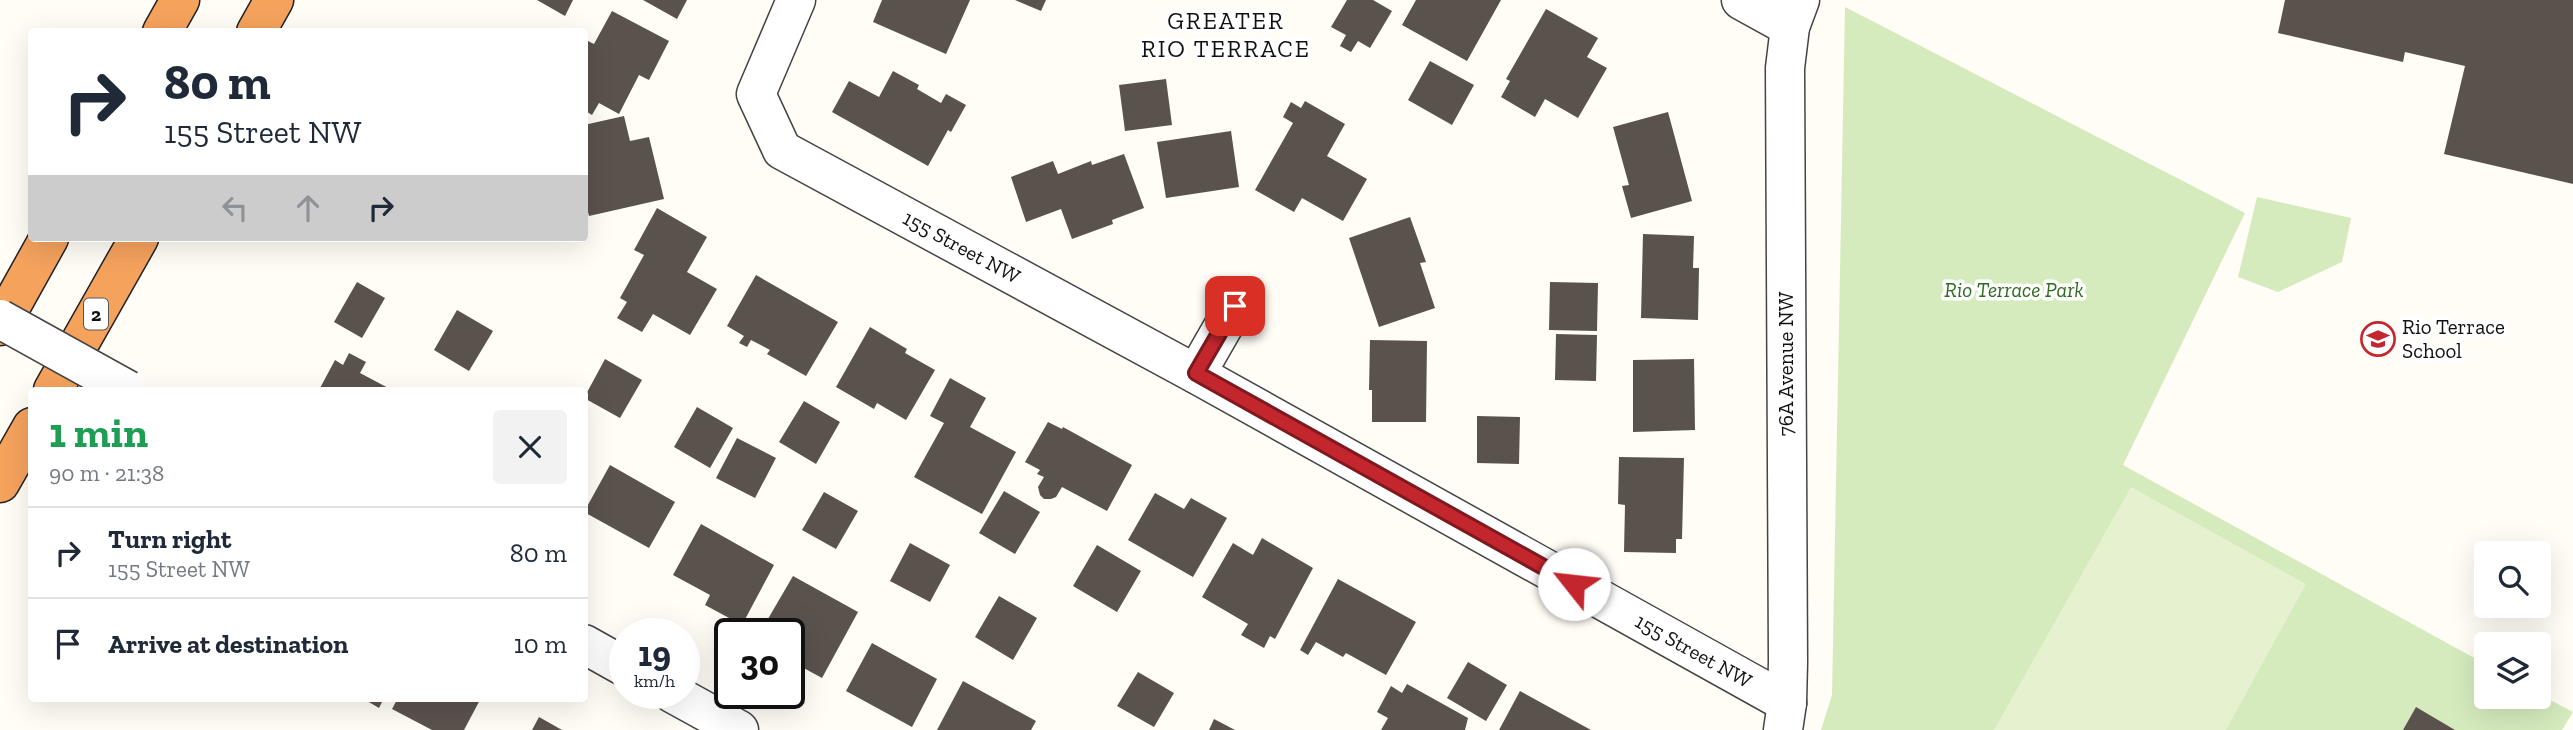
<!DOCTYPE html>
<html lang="en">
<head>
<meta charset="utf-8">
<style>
  body { margin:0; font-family:"Zilla Slab",serif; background:#f2f2f3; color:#1f2937; height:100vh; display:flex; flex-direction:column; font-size:26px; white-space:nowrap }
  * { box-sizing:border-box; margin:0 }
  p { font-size:23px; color:#747a83 }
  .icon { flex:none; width:38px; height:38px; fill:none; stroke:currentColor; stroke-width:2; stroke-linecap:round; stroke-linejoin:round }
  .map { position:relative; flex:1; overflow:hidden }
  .panel { position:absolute; left:28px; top:387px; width:560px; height:315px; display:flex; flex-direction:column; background:#fff; border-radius:7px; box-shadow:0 7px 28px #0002 }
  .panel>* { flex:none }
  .guide { position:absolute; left:28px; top:28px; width:560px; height:214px; border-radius:7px; box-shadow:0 7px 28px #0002; background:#fff; color:#1f2937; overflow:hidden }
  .buttons { position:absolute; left:2474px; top:541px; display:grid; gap:14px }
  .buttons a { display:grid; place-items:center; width:77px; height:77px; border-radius:7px; background:#fff; box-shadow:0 7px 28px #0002; font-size:35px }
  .speed { position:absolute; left:609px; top:618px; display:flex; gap:14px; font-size:35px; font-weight:700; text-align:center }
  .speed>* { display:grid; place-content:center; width:91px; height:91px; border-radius:50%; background:#fff; box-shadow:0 7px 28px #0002; line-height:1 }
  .speed small { font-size:18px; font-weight:400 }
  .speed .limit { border:4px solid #111; border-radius:10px; background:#fff; color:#111 }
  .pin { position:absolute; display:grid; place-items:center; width:60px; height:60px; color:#fff; margin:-30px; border-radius:14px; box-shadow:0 4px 10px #0006 }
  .me { position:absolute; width:77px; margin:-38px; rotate:299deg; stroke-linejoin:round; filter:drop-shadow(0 0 5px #0008) }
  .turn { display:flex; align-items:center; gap:24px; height:147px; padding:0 21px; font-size:32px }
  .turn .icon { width:91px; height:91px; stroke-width:2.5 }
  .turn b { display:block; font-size:49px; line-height:60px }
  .lanes { display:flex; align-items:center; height:66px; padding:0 21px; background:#0003; justify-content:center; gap:35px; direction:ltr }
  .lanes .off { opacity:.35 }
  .round { display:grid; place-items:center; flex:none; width:74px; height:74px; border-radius:7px; background:#f2f2f3 }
  .head { display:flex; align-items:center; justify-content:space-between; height:119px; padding:0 21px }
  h1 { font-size:42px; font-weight:800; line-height:52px; color:#1e9e55 }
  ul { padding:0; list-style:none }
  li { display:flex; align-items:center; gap:21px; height:91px; padding:0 21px; border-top:2px solid #e0e1e3 }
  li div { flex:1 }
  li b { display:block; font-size:26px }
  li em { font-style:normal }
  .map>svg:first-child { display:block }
  .green { fill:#d5ebbd }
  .pitch { fill:#e6f2cf }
  .building { fill:#5a524d }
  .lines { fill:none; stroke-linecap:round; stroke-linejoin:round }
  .minor-casing { stroke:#444; stroke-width:41 }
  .highway-casing { stroke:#222; stroke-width:41 }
  .minor { stroke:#fff; stroke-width:38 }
  .highway { stroke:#f5a25d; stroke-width:38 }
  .minor-bridge-casing { stroke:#444; stroke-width:41; stroke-linecap:butt }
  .minor-bridge { stroke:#fff; stroke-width:38 }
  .route-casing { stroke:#7f191e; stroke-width:18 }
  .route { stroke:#c4262e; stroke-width:12 }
  .labels { text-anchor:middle; stroke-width:7; stroke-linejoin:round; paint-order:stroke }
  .shield { fill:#fff; stroke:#585858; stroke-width:2 }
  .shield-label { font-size:19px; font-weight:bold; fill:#111 }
  .street-label { font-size:21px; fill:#111; stroke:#fff }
  .park-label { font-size:21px; font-style:italic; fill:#2f6b1f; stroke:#fff }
  .poi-label { font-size:21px; fill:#111; stroke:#fff; text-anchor:start }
  .quarter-label { font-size:24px; letter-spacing:2px; fill:#111; stroke:#fff }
</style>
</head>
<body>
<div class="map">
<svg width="2573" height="730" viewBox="0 0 2573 730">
  <rect width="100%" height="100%" fill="#fffdf5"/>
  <path class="green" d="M1845 7 2245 213 2123 465 2487 665V696H2539V694L2573 712 2562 730H1821L1832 695Z
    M2257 197 2351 218 2342 262 2278 292 2238 277Z"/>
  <path class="pitch" d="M2131 487 2306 584 2226 730H1994Z"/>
  <path class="building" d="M537 0H573L565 16Z
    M643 0H687L677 19Z
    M882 0H970L946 54 873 22Z
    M1015 0H1046L1041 11Z
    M1347 0H1373L1392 11 1370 48 1358 41 1351 52 1340 46 1346 35 1331 27Z
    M1416 0H1501L1467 61 1402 25Z
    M2285 0H2573V184L2444 154 2465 66 2405 52 2403 62 2278 33Z
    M1546 9 1598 38 1587 57 1607 68 1578 118 1545 99 1535 117 1501 97 1510 81 1506 79Z
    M612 11 669 41 649 80 639 75 619 114 599 103 592 115 584 110V39L594 44Z
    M1430 61 1474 85 1452 125 1408 100Z
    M893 71 919 85 917 89 941 103 946 94 966 105 951 132 948 130 928 166 832 112 849 81 879 97Z
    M1166 79 1172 125 1125 131 1119 85Z
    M1305 101 1345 124 1327 156 1367 179 1343 221 1302 198 1294 212 1255 190 1293 123 1283 117 1291 102 1301 108Z
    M1668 112 1692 201 1631 218 1622 186 1629 185 1613 127Z
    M624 116 630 141 649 137 664 199 589 216 584 197V125Z
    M1231 131 1239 187 1166 198 1157 142Z
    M1124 154 1144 208 1112 220 1113 224 1072 239 1061 209 1026 222 1011 177 1053 161 1058 174 1091 161 1092 165Z
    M657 208 707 237 687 272 717 289 690 335 653 314 642 332 617 318 627 302 620 298 644 255 634 250Z
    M1410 217 1426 262 1420 263 1435 308 1379 327 1349 238Z
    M1643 234 1694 236 1693 268H1699L1698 320 1641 318Z
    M756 275 838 322 806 376 767 354 770 350 751 340 747 347 739 343 744 336 727 326Z
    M357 282 385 298 362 338 334 322Z
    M1550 282 1598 283 1597 331 1549 330Z
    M457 310 493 331 469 371 434 350Z
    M870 327 907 349 905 353 935 370 906 420 877 403 874 409 836 387Z
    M1556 334 1597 335 1596 381 1555 380Z
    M1370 340 1427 341 1426 422H1372V390H1369Z
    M349 353 366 362 360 373 392 390H319L335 360 343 365Z
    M605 359 642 380 620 418 584 398Z
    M1694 359 1695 430 1633 432V360Z
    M950 378 986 398 970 427 1016 452 982 514 914 477 944 423 930 416Z
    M804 401 840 422 816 464 779 442Z
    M697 407 733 428 710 468 674 447Z
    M1477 416 1520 417 1519 464 1477 463Z
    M1048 422 1062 429 1063 427 1132 465 1107 511 1062 487 1056 497 1051 499H1044L1040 495 1038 487 1044 477 1037 474 1040 470 1025 462Z
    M737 438 776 458 755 498 716 478Z
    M1619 457 1684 458 1682 539H1676V553L1624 552 1625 505 1618 504Z
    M610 465 675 502 649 548 584 512Z
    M1004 491 1040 512 1015 554 979 533Z
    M824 492 858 511 836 549 802 530Z
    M1155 493 1184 509 1191 498 1227 518 1193 577 1128 540Z
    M701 524 774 565 742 625 705 605 710 595 673 575Z
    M1262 538 1313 568 1275 639 1270 636 1264 648 1241 635 1248 624 1202 597 1233 543 1253 555Z
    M910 543 950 565 930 602 890 581Z
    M1097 545 1141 571 1117 612 1073 586Z
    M793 576 858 612 822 678 789 660V652L795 641 789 637V634H782L765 624Z
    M1338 579 1416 622 1386 675 1346 653 1343 657 1316 642 1308 655 1300 650Z
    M999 596 1037 618 1013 660 975 637Z
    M872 643 937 679 912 727 846 691Z
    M1468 662 1507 685 1486 721 1447 698Z
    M1138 672 1174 693 1154 727 1117 706Z
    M963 681 1036 721 1031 730H937Z
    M1407 684 1468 718 1465 730H1381L1388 718 1377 712 1391 686 1402 693Z
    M1520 691 1591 730H1499Z
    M362 698H384L379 708Z
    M398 698H481L464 730H432L392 709Z
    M2416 707 2455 730H2403Z
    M539 717 562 730H532Z
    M1214 719 1235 730H1209Z"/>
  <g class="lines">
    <g class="minor-casing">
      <g id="minor">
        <path id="s1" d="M796 0 756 94 782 150 1196 374 1787 703"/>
        <path d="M1741 0 1790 27"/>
        <path d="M1196 374 1235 306"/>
        <path d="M584 644 625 667"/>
        <path d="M672 693 739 730"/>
        <path d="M1783 730 1787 703 1788 662 1785 68 1790 27 1800 0"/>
      </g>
    </g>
    <g class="highway-casing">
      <path id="highway" d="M162 32 180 0
        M256 32 274 0
        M0 326 49 238
        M53 390 139 238
        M0 483 32 427"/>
    </g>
    <use href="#minor" class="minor"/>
    <use href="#highway" class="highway"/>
    <g class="minor-bridge-casing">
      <path id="minor-bridge" d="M0 319 128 390"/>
    </g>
    <use href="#minor-bridge" class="minor-bridge"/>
  </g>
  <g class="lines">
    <g class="route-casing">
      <path id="route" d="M1235 306 1196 373 1574 584"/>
    </g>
    <use href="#route" class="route"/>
  </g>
  <defs>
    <g id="school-ring" transform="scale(1.75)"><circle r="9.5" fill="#fff" stroke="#c4262e" stroke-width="1.5"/><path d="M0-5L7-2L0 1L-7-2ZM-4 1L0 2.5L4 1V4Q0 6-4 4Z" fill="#c4262e"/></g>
  </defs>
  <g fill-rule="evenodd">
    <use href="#school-ring" x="2378" y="339"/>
  </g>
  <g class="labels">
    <rect class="shield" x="84" y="298.5" width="24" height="31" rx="5"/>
    <g class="shield-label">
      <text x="96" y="321">2</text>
    </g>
    <g class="street-label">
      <text dy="7" stroke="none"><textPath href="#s1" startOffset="368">155 Street NW</textPath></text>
      <text transform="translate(1786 364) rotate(-90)" y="7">76A Avenue NW</text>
      <text dy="7" stroke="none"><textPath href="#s1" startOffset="1204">155 Street NW</textPath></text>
    </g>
    <g class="park-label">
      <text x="2014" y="297">Rio Terrace Park</text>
    </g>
    <g class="poi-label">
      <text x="2402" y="334">Rio Terrace<tspan x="2402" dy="24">School</tspan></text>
    </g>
    <g class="quarter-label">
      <text x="1226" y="29">GREATER<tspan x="1226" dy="28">RIO TERRACE</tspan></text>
    </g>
  </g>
</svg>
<div class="buttons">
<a><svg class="icon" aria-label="search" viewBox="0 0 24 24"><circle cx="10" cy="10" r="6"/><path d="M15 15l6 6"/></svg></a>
<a><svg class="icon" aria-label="layers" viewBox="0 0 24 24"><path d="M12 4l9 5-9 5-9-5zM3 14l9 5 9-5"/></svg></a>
</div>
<div class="speed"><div>19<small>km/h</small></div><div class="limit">30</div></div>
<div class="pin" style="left:1235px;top:306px;background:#d93025"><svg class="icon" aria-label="arrive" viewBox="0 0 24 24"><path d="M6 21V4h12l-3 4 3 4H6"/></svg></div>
<svg class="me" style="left:1574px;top:584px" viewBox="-20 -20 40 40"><circle r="19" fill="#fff"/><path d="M0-13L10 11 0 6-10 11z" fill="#c4262e"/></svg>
<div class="guide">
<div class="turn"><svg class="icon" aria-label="right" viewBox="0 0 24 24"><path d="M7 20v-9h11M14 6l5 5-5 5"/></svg><div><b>80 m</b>155 Street NW</div></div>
<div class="lanes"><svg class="icon off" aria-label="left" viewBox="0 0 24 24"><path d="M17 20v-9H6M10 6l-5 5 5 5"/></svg><svg class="icon off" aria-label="ahead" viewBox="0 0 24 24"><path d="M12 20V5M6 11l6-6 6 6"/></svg><svg class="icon" aria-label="right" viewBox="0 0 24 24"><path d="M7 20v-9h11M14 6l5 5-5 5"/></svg></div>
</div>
<section class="panel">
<div class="head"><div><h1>1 min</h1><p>90 m · 21:38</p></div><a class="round"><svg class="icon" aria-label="close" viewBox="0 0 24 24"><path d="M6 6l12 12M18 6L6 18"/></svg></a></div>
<ul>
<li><svg class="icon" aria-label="right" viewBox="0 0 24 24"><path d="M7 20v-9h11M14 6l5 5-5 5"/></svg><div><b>Turn right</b><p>155 Street NW</p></div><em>80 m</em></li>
<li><svg class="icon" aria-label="arrive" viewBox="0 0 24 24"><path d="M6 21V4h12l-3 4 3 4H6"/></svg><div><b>Arrive at destination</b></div><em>10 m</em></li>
</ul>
</section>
</div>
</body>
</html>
